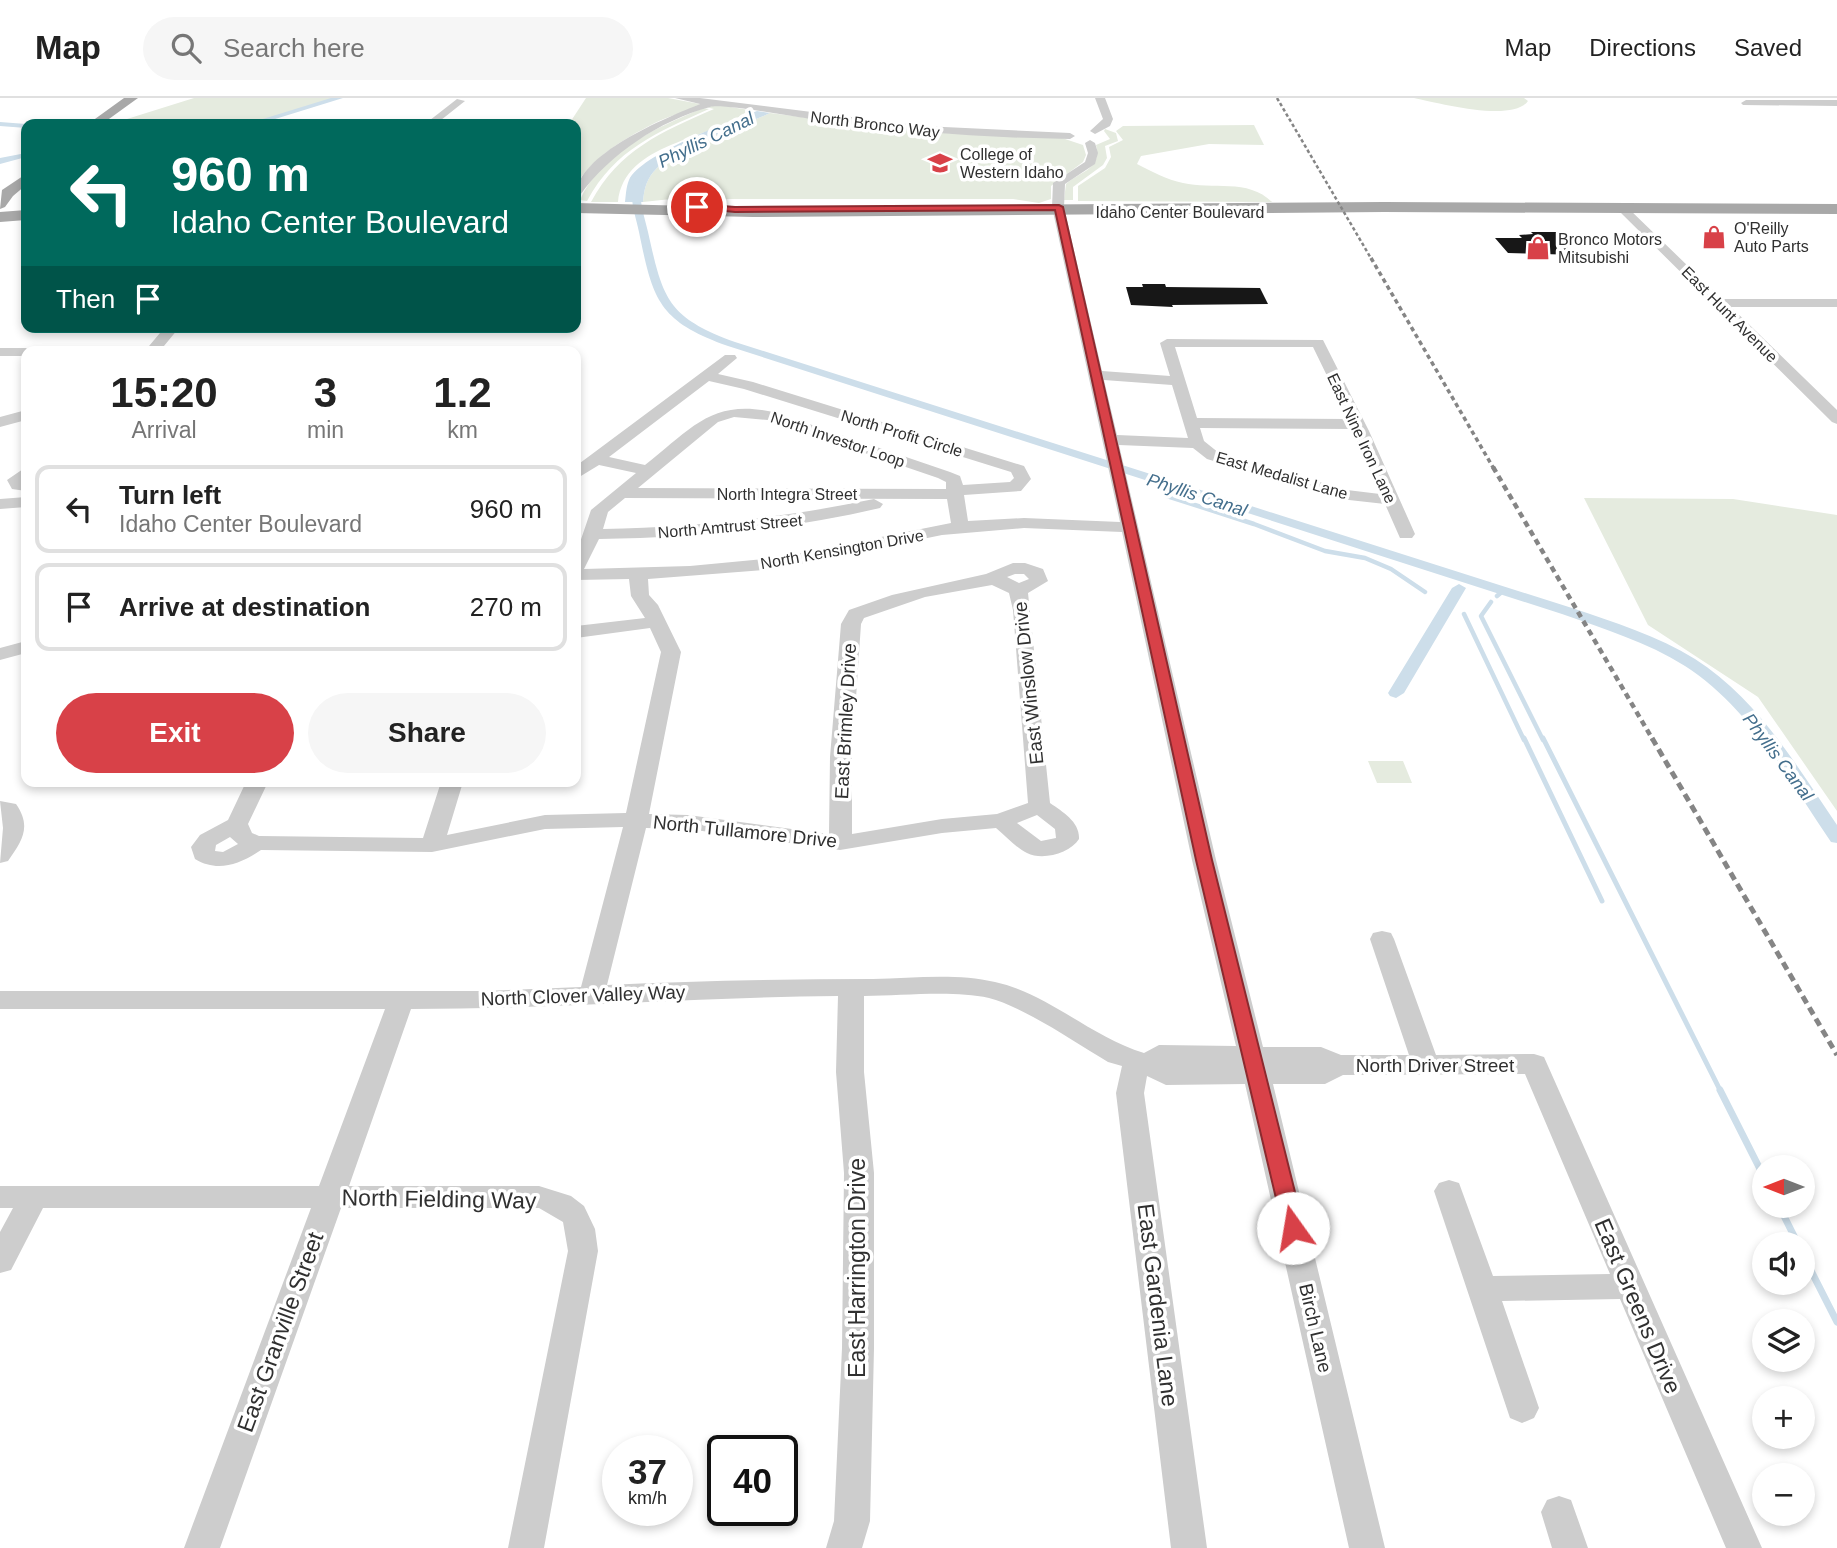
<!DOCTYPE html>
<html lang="en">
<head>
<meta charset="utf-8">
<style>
  body { margin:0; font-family:Helvetica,sans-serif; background:#f6f6f6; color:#222; height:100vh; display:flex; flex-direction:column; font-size:26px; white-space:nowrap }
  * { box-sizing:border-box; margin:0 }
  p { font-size:23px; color:#767676 }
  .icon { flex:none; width:38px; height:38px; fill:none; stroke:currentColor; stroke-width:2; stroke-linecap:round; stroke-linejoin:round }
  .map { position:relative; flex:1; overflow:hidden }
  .sheet { position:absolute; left:21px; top:248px; width:560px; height:441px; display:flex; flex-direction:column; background:#fff; border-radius:14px; box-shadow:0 4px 10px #0003 }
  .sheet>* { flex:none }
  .top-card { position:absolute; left:21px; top:21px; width:560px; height:214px; border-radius:14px; box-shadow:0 4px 10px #0003; background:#00695c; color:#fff; overflow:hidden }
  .needle { width:46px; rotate:270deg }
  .controls { position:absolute; left:1752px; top:1057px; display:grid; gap:14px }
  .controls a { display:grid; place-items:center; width:63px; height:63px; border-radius:50%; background:#fff; box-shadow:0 4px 10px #0003; font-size:35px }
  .speed { position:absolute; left:602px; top:1337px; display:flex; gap:14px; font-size:35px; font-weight:700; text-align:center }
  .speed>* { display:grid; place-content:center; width:91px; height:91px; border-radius:50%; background:#fff; box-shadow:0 4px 10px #0003; line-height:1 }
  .speed small { font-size:18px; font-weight:400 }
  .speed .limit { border:4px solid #111; border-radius:10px; background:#fff; color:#111 }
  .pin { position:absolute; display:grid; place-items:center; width:60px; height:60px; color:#fff; margin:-30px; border:4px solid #fff; border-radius:50%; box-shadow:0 2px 7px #0007 }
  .me { position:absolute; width:77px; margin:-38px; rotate:347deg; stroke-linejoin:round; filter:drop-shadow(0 0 5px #0008) }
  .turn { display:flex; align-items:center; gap:24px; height:147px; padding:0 35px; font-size:32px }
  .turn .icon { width:91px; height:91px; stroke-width:2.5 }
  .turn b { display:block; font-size:49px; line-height:60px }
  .then { display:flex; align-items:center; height:66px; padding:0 35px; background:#0003; gap:14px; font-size:26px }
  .eta { display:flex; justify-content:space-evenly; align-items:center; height:119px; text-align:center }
  .eta b { font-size:42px; font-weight:800; line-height:49px }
  .primary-button { display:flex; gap:14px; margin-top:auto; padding:14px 35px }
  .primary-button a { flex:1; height:80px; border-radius:42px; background:#d84148; color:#fff; font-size:28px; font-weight:800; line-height:80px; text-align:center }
  .primary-button a+a { background:#f6f6f6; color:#222 }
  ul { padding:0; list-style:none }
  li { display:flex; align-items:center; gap:21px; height:88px; margin:0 14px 10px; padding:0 21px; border:4px solid #e0e0e0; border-radius:14px }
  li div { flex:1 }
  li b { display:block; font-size:26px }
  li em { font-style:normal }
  header { display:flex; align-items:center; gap:42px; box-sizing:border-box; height:98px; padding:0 35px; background:#fff; border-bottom:2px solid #e0e0e0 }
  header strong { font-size:33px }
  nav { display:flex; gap:38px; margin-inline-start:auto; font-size:24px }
  .search { width:490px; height:63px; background:#f6f6f6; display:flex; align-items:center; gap:18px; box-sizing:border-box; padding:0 24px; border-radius:38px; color:#767676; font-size:26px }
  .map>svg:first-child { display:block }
  .green { fill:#e5ebdf }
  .water { fill:#cddeea }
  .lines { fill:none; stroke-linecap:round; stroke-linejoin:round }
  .stream-far2 { stroke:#cddeea; stroke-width:4.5 }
  .stream-far1 { stroke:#cddeea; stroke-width:5 }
  .stream { stroke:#cddeea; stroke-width:7 }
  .canal { fill:#cddeea; fill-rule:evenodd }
  .building { fill:#171717 }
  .minor { fill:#cdcdcd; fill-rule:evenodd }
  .major { fill:#a8a8a8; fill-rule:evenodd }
  .rail-far3 { stroke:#858585; stroke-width:2.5; stroke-dasharray:3.5 2.5; stroke-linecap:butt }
  .rail-far2 { stroke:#858585; stroke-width:3.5; stroke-dasharray:4.5 3.5; stroke-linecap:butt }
  .rail-far1 { stroke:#858585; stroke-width:4.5; stroke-dasharray:6 4.5; stroke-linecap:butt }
  .rail { stroke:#858585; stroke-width:5; stroke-dasharray:8 5; stroke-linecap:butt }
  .route { fill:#d84148; stroke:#8c2a2f; stroke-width:2 }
  .labels { text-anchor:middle; stroke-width:7; stroke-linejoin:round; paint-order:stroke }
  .far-street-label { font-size:16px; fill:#303030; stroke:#fff }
  .far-poi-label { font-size:16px; fill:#303030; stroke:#fff; text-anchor:start }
  .far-water-label { font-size:18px; font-style:italic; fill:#436e8c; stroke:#fff }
  .street-label { font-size:19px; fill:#303030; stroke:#fff }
  .near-street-label { font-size:23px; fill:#303030; stroke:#fff }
</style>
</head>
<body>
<header>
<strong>Map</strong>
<div class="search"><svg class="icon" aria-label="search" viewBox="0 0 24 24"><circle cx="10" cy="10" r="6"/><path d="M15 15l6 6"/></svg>Search here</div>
<nav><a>Map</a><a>Directions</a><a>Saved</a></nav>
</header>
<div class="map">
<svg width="1837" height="1450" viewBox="0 0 1837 1450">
  <rect width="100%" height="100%" fill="#fff"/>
  <path class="green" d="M194 0H338L250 26H111Z
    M586 0H668L700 6C688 13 673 17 659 23 629 38 594 57 576 87V26H569Z
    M1414 0H1524L1528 3C1513 25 1438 5 1414 0Z
    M718 7 749 12C711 43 624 43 618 104H591C619 52 661 34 714 11L706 9Z
    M703 10 709 11C658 34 615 51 587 103L580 102C602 53 656 30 703 10Z
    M770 15 921 34 1062 40 1083 47 1086 57 1083 64 1051 88V101L1039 105 1013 101H671L643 104C644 90 647 80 657 70 677 48 741 29 770 15Z
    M1254 27 1264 47 1209 46 1141 58 1137 66C1151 73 1167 82 1183 85 1212 92 1248 80 1272 104L1078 103V88L1105 70 1111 59 1109 49 1123 42 1116 33 1123 28Z
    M1105 31 1116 35 1118 43 1105 48 1107 60 1103 67 1073 89V102H1064L1066 86C1081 73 1102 71 1096 47L1110 41 1104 33Z
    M1584 400 1733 401 1837 417V713L1758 599 1648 527Z
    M1368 663H1403L1412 685H1377Z"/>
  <path class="water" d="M757 13 770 15C741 29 677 48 657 70 647 80 644 90 643 104H625C626 97 626 89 629 82 641 56 729 24 757 13Z"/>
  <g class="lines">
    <path class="stream-far2" d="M1167 398 1254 426 1325 453 1365 460 1391 471 1425 494
      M1497 498 1504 492
      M1491 504 1481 518 1543 642
      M1464 516 1524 642"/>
    <path class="stream-far1" d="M1524 640 1602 803
      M1543 640 1721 994"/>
    <path class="stream" d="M1720 992 1764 1079
      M1779 1108 1798 1146
      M1802 1155 1837 1224"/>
    <path class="canal" d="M331 0H343L259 26H247Z
      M0 24 26 26H28L26 30 0 28Z
      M26 55V59L0 66V60Z
      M639 78 643 81C637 100 644 116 648 134 663 201 667 219 735 244L1572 510C1614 524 1658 538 1695 561 1758 601 1796 667 1837 727V745L1831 744C1788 681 1750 610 1685 568 1647 544 1604 531 1562 516L728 248C658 223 653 202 639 134 635 115 628 100 635 81Z
      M1459 486 1466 490 1404 595 1396 600 1390 598 1388 595 1452 490Z"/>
  </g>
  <path class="building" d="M1531 134H1557L1579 157 1508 155 1495 140H1522L1519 137 1533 136Z
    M1142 186H1165L1166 189 1260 190 1268 206 1172 207 1173 209 1131 207 1126 189H1143Z"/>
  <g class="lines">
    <path class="minor" d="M675 0H700L923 28 1070 35 1075 38 1070 41C988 40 907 34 826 23 805 21 723 5 710 9 659 23 610 56 580 97L576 98C576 56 666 20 700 6Z
      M1095 0H1105L1113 21 1110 28 1095 36 1090 33 1103 21Z
      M457 1 465 3 436 26H425Z
      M1746 2H1837V8L1743 7 1741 5Z
      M1090 42 1095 45 1098 55 1095 66 1065 86 1064 109 1102 273 1170 278 1160 245 1167 241 1323 242 1369 333 1415 436 1412 440H1400L1385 406 1340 401 1207 361 1193 350 1119 347 1216 762 1263 949H1321L1341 957H1409L1370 841 1373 835 1382 833 1391 835 1394 841 1436 957 1534 956 1544 959 1762 1450H1726L1620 1201 1502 1203 1539 1310 1534 1320 1522 1325 1510 1320 1434 1093 1439 1085 1449 1082 1459 1085 1493 1178 1610 1176 1525 976 1343 977 1325 986H1273L1385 1450H1349L1245 986 1166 987 1147 978 1144 995 1207 1450H1171L1116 995 1122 968 1108 964C1076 945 1024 909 989 900 952 892 902 898 864 898V974L874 1075V1250L870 1423 862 1450H826L834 1423 842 1250 844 1075 836 974 838 898C695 899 554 911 411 911L349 1088H539L571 1098 584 1108 595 1131 598 1153 544 1450H508L568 1153 563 1124 539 1110H341L220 1450H184L311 1110H43L11 1172 0 1175V1134L13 1110H0V1088H319L385 911H0V893H483L581 889 623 729 545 731 432 754 261 752C240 766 218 775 195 761L191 749 200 737 228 722 246 684H268L248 726 252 735 259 738 423 740 441 684H463L447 737 545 717 626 715 661 554 650 530 576 540V528L645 520 631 498 629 481 576 482V456L591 412 636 375 599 367 576 381V368L725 257H735L737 260 718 276 753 284 1024 368 1031 381 1021 393 964 397 968 423 1024 420 1120 424 1052 109 1053 85 1085 64 1088 55 1085 45ZM1175 249H1313L1348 321 1197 320ZM1104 282 1172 287 1188 340 1117 337ZM709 283 744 291 1011 374 1014 380 1010 384 963 387 960 378 950 374 777 315C713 299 692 330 645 367L609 359ZM734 319 768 322 938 380 946 384V391L638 390 718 324ZM1200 330 1352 331 1380 396 1347 392 1219 355 1204 343ZM625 400 947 401 951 425 776 460 690 468 584 471 599 441C693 439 788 432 880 410L883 406 874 401C784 420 694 429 603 431L608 414ZM1024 430 1122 434 1192 762 1236 948 1159 947 1144 955C1091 939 1049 896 995 884 957 875 913 880 873 881 784 881 696 883 607 887L646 730 688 731 840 752 942 735 996 730C1006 738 1016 750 1027 755 1043 763 1070 755 1079 741 1080 724 1063 714 1050 705L1028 495 1048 483 1043 471 1025 465H1013L986 476 892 497 849 512 841 526 830 659 829 736 688 717 649 716 681 554 658 507 649 497 648 481 776 471 942 437ZM1015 476H1024L1029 481 1019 485 1007 479ZM992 487 1009 495 1013 512 1028 705 997 716 942 721 852 736V659L861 526 864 520 925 499ZM1037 717 1055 731 1056 740 1041 743 1017 725ZM230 739 238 746 223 754 215 753 216 747Z
      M1620 110H1628L1722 201H1837V209H1731L1837 312V326L1832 324 1620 114Z
      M165 229 178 231 159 254H144Z
      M0 250H26L33 254H26V258H0Z
      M538 250 545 251 547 254H531Z
      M26 312V322L0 329V319Z
      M26 369V393L12 391 7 382Z
      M26 399V409L0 411V401Z
      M26 543V555L0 562V550Z
      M0 703 16 706C32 729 22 743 8 763L0 765 3 730Z
      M1559 1398 1571 1402 1588 1450H1552L1541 1414 1547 1402Z"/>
    <path class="major" d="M124 0H138L102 26H88Z
      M26 76V87L13 98 5 109 0 111 2 92Z
      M1384 104 1837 106V116L1384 114 753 119 576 115V105L730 109Z
      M26 112V122L0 124V114Z"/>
    <path class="rail-far3" d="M1277 0 1372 162"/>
    <path class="rail-far2" d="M1371 160 1494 371"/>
    <path class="rail-far1" d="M1493 369 1653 642"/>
    <path class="rail" d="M1652 640 1837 957"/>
  </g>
  <path class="route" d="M697 106 735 109 1059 107 1063 109 1212 762 1304 1130 1301 1136 1293 1139 1286 1136 1283 1130 1196 762 1055 112 735 114 694 110Z"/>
  <defs>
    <g id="university-bare" transform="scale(1.89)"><path d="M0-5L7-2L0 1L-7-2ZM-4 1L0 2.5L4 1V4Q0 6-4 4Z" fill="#d84148" stroke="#fff" stroke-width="2.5" paint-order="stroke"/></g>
    <g id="shop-bare" transform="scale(1.89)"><path d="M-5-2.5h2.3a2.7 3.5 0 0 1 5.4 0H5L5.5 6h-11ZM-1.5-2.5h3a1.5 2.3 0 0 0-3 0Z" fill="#d84148" stroke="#fff" stroke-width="2.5" paint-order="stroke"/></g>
  </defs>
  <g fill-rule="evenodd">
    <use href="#university-bare" x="940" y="65"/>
    <use href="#shop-bare" x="1714" y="139"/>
    <use href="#shop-bare" x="1538" y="150"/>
  </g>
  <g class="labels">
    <g class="far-street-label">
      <text transform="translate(875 26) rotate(7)" y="6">North Bronco Way</text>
      <text x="1180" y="120">Idaho Center Boulevard</text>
      <text transform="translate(1730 216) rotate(45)" y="6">East Hunt Avenue</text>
      <text transform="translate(902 335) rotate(17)" y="6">North Profit Circle</text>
      <text transform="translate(1362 340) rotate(65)" y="6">East Nine Iron Lane</text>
      <text transform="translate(838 341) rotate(19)" y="6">North Investor Loop</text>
      <text transform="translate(1282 377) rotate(16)" y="6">East Medalist Lane</text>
      <text x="787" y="402">North Integra Street</text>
      <text transform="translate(730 428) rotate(-5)" y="6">North Amtrust Street</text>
      <text transform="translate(842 451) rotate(-10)" y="6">North Kensington Drive</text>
    </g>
    <g class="far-poi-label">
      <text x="960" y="62">College of<tspan x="960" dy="18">Western Idaho</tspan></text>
      <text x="1734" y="136">O'Reilly<tspan x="1734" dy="18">Auto Parts</tspan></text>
      <text x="1558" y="147">Bronco Motors<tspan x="1558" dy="18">Mitsubishi</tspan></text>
    </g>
    <g class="far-water-label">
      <text transform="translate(706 42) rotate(-26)" y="6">Phyllis Canal</text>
      <text transform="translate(1197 397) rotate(18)" y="6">Phyllis Canal</text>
      <text transform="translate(1778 659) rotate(53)" y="6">Phyllis Canal</text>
    </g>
    <g class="street-label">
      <text transform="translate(1028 585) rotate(-96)" y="7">East Winslow Drive</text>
      <text transform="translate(845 623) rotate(-87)" y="7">East Brimley Drive</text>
      <text transform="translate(745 733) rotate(6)" y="7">North Tullamore Drive</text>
      <text transform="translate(583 897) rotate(-2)" y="7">North Clover Valley Way</text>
      <text x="1435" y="974">North Driver Street</text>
      <text transform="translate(1316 1230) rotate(77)" y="7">Birch Lane</text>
    </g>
    <g class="near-street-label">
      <text transform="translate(439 1101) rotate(1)" y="8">North Fielding Way</text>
      <text transform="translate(857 1170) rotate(-90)" y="8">East Harrington Drive</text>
      <text transform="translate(1158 1207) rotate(83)" y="8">East Gardenia Lane</text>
      <text transform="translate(1638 1208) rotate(67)" y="8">East Greens Drive</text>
      <text transform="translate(280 1234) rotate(-70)" y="8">East Granville Street</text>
    </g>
  </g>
</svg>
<div class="controls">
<a><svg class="needle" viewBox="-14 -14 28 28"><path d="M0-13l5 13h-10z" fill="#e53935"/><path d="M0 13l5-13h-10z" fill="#767676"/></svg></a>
<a><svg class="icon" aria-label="sound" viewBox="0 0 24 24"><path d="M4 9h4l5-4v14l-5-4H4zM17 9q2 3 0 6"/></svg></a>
<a><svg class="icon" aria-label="layers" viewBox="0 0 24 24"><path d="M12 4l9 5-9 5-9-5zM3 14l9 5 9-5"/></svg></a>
<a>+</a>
<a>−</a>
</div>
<div class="speed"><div>37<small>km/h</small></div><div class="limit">40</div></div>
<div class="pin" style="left:697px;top:109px;background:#d93025"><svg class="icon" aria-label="arrive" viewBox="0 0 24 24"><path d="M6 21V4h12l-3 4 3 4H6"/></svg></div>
<svg class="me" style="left:1293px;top:1130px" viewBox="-20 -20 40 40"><circle r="19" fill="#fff"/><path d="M0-13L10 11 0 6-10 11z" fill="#d84148"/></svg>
<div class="top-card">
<div class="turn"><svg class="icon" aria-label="left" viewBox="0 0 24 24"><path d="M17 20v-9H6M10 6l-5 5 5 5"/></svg><div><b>960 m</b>Idaho Center Boulevard</div></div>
<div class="then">Then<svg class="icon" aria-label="arrive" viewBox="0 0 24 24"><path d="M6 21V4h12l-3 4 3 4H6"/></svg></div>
</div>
<section class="sheet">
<div class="eta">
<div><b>15:20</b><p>Arrival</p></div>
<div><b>3</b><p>min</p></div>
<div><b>1.2</b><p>km</p></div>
</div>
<ul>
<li><svg class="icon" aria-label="left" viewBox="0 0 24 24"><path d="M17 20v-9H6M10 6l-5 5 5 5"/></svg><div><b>Turn left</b><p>Idaho Center Boulevard</p></div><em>960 m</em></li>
<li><svg class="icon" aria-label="arrive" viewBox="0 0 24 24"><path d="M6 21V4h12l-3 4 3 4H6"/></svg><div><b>Arrive at destination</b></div><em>270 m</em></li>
</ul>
<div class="primary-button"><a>Exit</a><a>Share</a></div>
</section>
</div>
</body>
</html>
